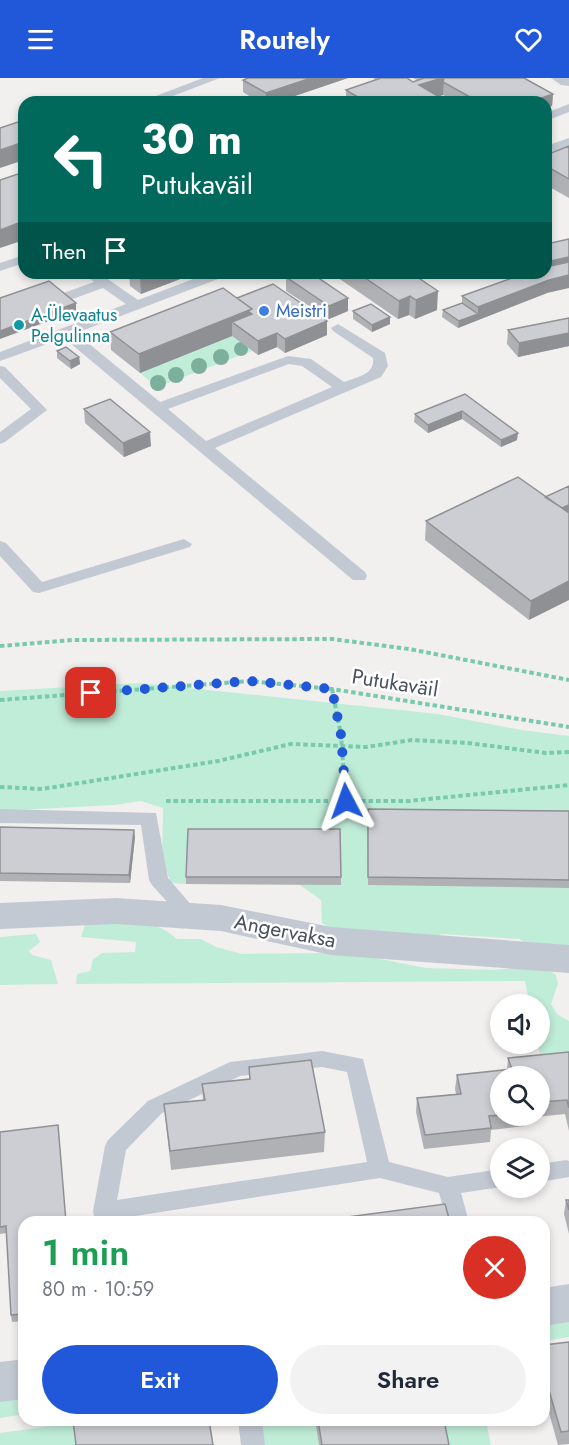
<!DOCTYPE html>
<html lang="en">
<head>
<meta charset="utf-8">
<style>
  body { margin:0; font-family:Jost,sans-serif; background:#f2f2f3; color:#1f2937; height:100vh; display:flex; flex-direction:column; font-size:22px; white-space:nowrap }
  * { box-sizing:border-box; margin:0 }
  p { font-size:20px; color:#747a83 }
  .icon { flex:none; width:33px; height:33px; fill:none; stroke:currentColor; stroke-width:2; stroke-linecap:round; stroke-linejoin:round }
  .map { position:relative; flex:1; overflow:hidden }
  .sheet { position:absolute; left:18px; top:1138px; width:532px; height:210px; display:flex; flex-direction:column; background:#fff; border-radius:18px; box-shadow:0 3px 9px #0003 }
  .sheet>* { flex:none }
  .top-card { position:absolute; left:18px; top:18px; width:534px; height:183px; border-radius:18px; box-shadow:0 3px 9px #0003; background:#00695c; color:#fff; overflow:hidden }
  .fabs { position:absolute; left:490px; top:916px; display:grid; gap:12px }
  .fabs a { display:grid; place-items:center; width:60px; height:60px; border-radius:50%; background:#fff; box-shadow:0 3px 9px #0003; font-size:30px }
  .pin { position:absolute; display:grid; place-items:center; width:51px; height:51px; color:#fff; margin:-26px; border-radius:12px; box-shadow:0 3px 9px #0006 }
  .me { position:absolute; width:66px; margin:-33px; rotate:356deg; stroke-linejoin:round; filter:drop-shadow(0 0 4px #0008) }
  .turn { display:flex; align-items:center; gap:21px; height:126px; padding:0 24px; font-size:27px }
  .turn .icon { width:78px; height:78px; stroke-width:2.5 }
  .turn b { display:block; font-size:42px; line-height:51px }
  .then { display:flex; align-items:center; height:57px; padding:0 24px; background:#0003; gap:12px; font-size:22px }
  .round { display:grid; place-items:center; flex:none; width:63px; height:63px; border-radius:32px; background:#f2f2f3 }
  .headline { display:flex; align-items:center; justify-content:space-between; height:102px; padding:0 24px }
  h1 { font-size:36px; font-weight:600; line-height:45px; color:#1e9e55 }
  .button { display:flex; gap:12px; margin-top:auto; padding:12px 24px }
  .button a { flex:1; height:69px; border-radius:36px; background:#2158d9; color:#fff; font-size:24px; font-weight:600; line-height:69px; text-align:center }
  .button a+a { background:#f2f2f3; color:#1f2937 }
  header { display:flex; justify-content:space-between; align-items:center; height:78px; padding:0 24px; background:#2158d9; color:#fff; font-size:27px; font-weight:600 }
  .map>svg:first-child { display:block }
  .green { fill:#c0edd8 }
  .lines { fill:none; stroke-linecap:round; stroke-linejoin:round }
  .path { stroke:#79c9ad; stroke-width:4; stroke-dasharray:4.5 3; stroke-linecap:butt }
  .lane { fill:#c3c9d3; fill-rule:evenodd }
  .street { fill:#c3c9d3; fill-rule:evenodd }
  .tree { fill:#7caf9c }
  .wall { fill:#afb1b5; fill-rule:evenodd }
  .shaded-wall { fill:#8f9094 }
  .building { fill:#ccced3; stroke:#8f9094; stroke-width:1.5 }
  .route { stroke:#2158d9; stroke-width:10; stroke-dasharray:0 18 }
  .shop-dot { fill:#3f7fe0; stroke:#fff; stroke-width:2 }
  .culture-dot { fill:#0f9aa8; stroke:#fff; stroke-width:2 }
  .labels { text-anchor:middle; stroke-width:5; stroke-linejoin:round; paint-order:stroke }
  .far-shop-label { font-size:18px; fill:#366cbe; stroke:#fff; text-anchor:start }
  .far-culture-label { font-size:18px; fill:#0d838f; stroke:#fff; text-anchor:start }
  .street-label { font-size:21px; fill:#48505c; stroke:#fff }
</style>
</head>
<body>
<header><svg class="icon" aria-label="menu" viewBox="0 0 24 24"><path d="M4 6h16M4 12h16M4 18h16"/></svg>Routely<svg class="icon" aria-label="heart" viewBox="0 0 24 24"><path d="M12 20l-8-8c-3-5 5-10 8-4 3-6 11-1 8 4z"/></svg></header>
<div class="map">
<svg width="569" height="1367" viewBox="0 0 569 1367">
  <rect width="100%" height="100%" fill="#f2efef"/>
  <path class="green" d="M232 258 252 273 157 309 140 295Z
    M140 605 438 636 521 652 569 658V873L533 870 519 861 442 856 420 864 330 850 322 845 321 822 300 807 189 759 186 806 171 805 162 781 163 730 141 723 114 727 0 733V613Z
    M87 841C119 842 152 838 177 861H201L216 869 242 876 329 875 365 878 426 890 493 892 542 888 556 897 558 906 551 926 557 936 569 943V988L542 991 538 966H540V927H530L525 903 76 906 77 896 90 893 93 881 102 875 135 874 136 864 81 859Z
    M36 856 40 864 29 873 32 877 51 882 58 906 0 907V859Z
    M569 1242V1259L545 1263 544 1245Z
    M24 1318V1336L0 1340V1321Z
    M261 1343H315L319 1367H264Z
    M439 1343H486L491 1367H445Z
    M74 1345 76 1367H0V1355Z"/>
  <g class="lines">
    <path class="path" d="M0 568 73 562 332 561 409 571 569 602
      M332 611 341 657 346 723
      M0 622 249 603 332 611 569 649
      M0 709 42 711 218 683 291 666 366 669 412 662 468 665 546 675 569 674
      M166 723H409L569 707"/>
    <path class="lane" d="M203 0H220L157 24H140Z
      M551 0H569V8L561 7Z
      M569 26V34L546 43V35Z
      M569 60V68L546 76V68Z
      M24 177V185L0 193V185Z
      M83 195H99L138 222 209 195H228L226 198 76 255 160 324 288 278 311 281 344 304C358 299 375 296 373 280L333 253 331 250 338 246 385 275 388 288 381 299 215 370 365 494 367 498 365 502H353L64 260 0 283V274L126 226 103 210 0 247V238L94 204ZM289 286 302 288 332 309 206 363 168 331Z
      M0 288 5 289 47 332 5 364 0 366V354L31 331 0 300Z
      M184 461 192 466 190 469 39 515 33 514 0 478V463L6 465 42 504Z
      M0 731 156 735 168 800 201 838 198 843 191 845 184 843 152 807 149 802 141 747 0 745Z
      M322 973 363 981 389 1084 448 1099 501 1091V1109L461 1115 469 1144H447L439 1115 380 1100 116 1141 115 1144H95L93 1133 105 1068 108 1062 148 1023 230 984ZM322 989 347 994 367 1084 117 1122 126 1072 162 1035 240 998Z
      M566 1082 569 1083V1099L540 1104V1086Z
      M238 1342H262L265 1367H241Z"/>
    <path class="street" d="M116 820 221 827 331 849 569 867V895L331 877 221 853 116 846 0 851V825Z
      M569 1206V1244L544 1248V1210Z
      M24 1281V1321L0 1324V1284Z"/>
  </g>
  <g class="tree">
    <circle cx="241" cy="271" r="7"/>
    <circle cx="221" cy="279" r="8"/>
    <circle cx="199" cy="288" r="8"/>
    <circle cx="176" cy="297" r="8"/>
    <circle cx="158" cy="305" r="8"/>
  </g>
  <path class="wall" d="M348 0 277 24H259L243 14V2Z
    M373 0H407L413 4 417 2 413 0H524L553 16 552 28 546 24H456L443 17 438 18 448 24H346V12L376 2Z
    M569 68V120L546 107V77Z
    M129 195H196L141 216 130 208Z
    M331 195H411L437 232 415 241 409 237 398 241Z
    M512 195H546L547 215 458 250 442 239 443 232 462 225V218L515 199Z
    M286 199 348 233 329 241 286 213Z
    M237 220 327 243V257L285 275 277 269 258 277 232 258 140 295 111 272 110 254Z
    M353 233 390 239V246L372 254 353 241Z
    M569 240V268L518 279 507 266 508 252Z
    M57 273 79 279 80 286 71 291 57 280Z
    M465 316 517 362 501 369 462 341 428 355 414 344 415 336Z
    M84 331 151 368 124 379 85 345Z
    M545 419 569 434H568L529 542 425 462 426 443Z
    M569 733V810L368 807 367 738Z
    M0 749 135 759 130 805 0 803Z
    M186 799H341V807L186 806Z
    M569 974V1053L565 1036 526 1040 525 1048 491 1052 490 1064 424 1071 416 1034 417 1020 456 1016 455 1011 457 997 507 992 508 980ZM501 999H540V1038H501Z
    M249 989 325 1054 324 1074 171 1092 164 1026 203 1022 202 1006 249 1001Z
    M0 1054 24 1144V1243L12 1244 11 1237 7 1155 0 1156Z
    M566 1122H569V1156L564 1136Z
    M569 1264V1366L558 1367 544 1317V1267Z
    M315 1342H444L449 1367H319Z"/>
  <path class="shaded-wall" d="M311 0H348L277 24H266V15Z
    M442 0H444L443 17 420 24 419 7Z
    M553 16 552 28 546 30V24H530Z
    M24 64V82L0 90V72Z
    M24 143V162L0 170V152Z
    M569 179V192L519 203 520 195H546V184Z
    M147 195H196L141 216 140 198Z
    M569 197V210L547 215 458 250 459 243 478 236V229L549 202Z
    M438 213 437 232 415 241 416 222Z
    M410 218 409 237 398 241 399 223Z
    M348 220V233L329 241V228Z
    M76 225V233L0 261V253Z
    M252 231V250L232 244V258L140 295 139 276Z
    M390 239V246L372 254V247Z
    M327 243V257L285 275V261Z
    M277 255V269L258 277V263Z
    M569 255V268L518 279 519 265Z
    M79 279 80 286 71 291 70 283Z
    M462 333V341L428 355V347Z
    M150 354 151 368 124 379 123 365Z
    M518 355 517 362 501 369V362Z
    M569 427V434L550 443 551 435Z
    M569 503V522L529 542 531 523Z
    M134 752 135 759 130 805 129 797Z"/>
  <path class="building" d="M248 0H311L266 15 243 2Z
    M381 0H407L413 4 424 0H442L419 7 448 24H366L346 12Z
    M444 0H524L553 16 530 24H479L443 4Z
    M24 42V64L0 72V50Z
    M569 68V101L546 88V77Z
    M24 94V143L0 152V102Z
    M569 161V179L546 184V166Z
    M569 184V197L549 202 478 229 462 218 526 195H546V189Z
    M136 195H147L140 198Z
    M296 195H311L348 220 329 228 286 199Z
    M358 195H411L438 213 416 222 410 218 399 223Z
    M49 203 76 225 0 253V220Z
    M273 206 327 243 285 261 277 255 258 263 232 244 252 236 248 233 252 231 237 220Z
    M223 210 252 231 139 276 110 254Z
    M462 225 478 236 459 243 443 232Z
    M371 226 390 239 372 247 353 233Z
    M569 240V255L519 265 508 252Z
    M66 269 79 279 70 283 57 273Z
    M465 316 518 355 501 362 462 333 428 347 415 336Z
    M110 321 150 354 123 365 84 331Z
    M518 399 569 435V503L531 523 426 443Z
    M569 408V427L562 430 545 419Z
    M368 731 569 733V802L368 799Z
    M0 749 134 752 129 797 0 795Z
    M188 751H340L341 799H186Z
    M569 974V1030L567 1022 540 1024V999H501V1037L489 1038 491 1050 425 1057 417 1020 461 1016 457 997 512 991 508 980Z
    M311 982 325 1054 170 1073 164 1026 205 1022 202 1006 250 1001 249 989Z
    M58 1047 66 1144H24V1236L11 1237 6 1148 0 1149V1054Z
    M566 1122H569V1132Z
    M445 1126 450 1144H310Z
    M569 1264V1353L561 1354 544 1295V1267Z
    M73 1342H209L213 1367H76Z
    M318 1342H444L449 1367H322Z"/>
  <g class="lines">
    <path class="route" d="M91 615 249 603 332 611 341 657 346 723"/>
  </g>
  <circle class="shop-dot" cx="264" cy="233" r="6"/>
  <circle class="culture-dot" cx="19" cy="247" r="6"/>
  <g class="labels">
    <g class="far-shop-label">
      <text x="276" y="239">Meistri</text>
    </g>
    <g class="far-culture-label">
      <text x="31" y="243">A-Ülevaatus<tspan x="31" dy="21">Pelgulinna</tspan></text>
    </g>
    <g class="street-label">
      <text transform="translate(395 605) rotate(9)" y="7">Putukaväil</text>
      <text transform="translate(285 853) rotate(11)" y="7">Angervaksa</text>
    </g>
  </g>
</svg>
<div class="fabs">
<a><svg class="icon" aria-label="sound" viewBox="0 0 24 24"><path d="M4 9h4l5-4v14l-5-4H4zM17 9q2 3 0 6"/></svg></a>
<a><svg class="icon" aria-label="search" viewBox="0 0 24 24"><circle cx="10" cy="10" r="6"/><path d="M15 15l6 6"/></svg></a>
<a><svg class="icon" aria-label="layers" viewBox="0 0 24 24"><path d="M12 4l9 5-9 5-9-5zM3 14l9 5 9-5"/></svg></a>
</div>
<div class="pin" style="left:91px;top:615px;background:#d93025"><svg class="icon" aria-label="arrive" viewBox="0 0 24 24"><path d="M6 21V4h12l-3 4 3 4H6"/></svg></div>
<svg class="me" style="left:346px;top:723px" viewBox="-20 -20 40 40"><path d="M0-17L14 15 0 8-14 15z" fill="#2158d9" stroke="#fff" stroke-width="4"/></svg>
<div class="top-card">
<div class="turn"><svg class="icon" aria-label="left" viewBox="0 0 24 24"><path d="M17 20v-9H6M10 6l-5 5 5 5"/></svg><div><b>30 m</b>Putukaväil</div></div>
<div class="then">Then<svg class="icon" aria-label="arrive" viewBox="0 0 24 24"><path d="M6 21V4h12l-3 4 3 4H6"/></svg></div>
</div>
<section class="sheet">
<div class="headline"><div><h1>1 min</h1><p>80 m · 10:59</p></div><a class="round" style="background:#d93025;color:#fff"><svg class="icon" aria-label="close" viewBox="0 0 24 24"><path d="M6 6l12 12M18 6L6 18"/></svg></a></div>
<div class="button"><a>Exit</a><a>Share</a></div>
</section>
</div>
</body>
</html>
